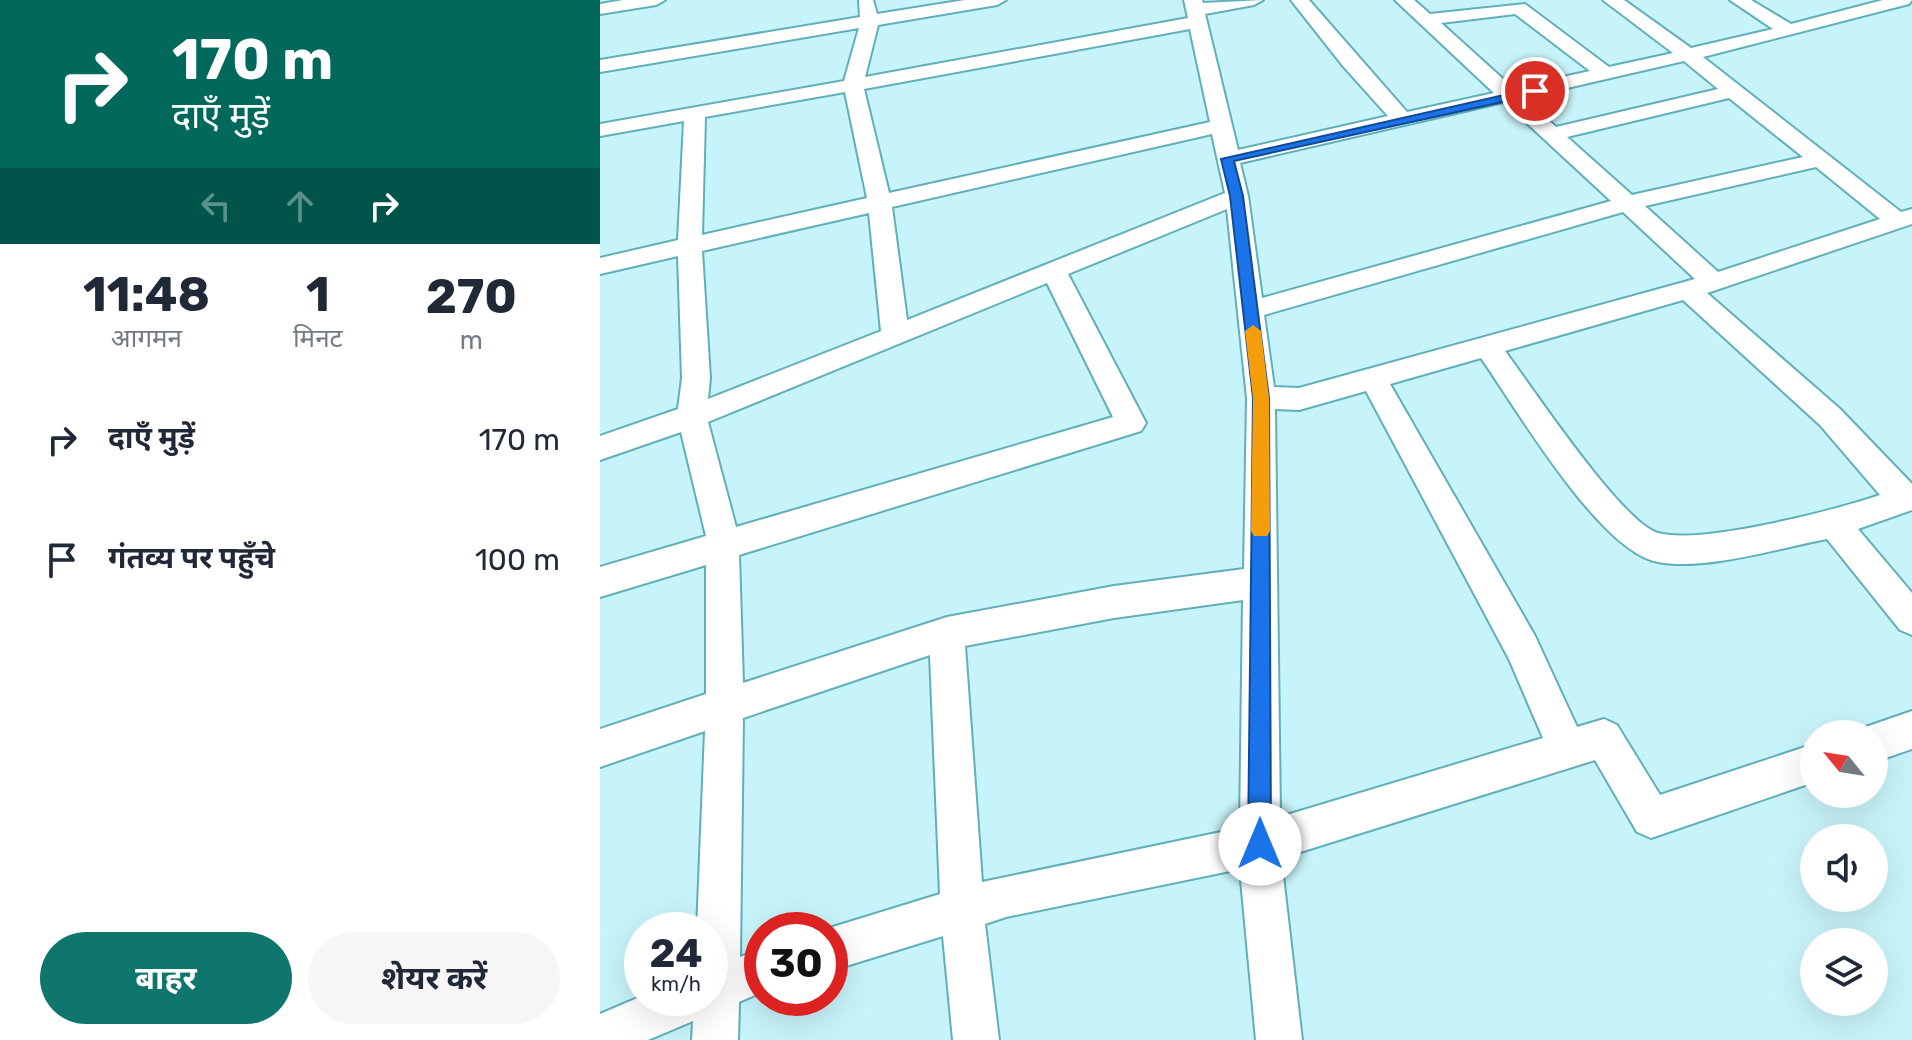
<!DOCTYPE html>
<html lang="hi">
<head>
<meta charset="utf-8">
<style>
  body { margin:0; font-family:Rubik,"Noto Sans Devanagari",sans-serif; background:#f6f6f7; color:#1f2937; height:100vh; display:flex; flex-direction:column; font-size:30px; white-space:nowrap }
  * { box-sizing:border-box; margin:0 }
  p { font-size:26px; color:#747a83 }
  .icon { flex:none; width:44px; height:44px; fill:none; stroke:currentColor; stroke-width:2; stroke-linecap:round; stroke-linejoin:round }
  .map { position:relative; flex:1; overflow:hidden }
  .details { display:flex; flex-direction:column; background:#fff; width:600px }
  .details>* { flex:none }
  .top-card { background:#00695c; color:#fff; overflow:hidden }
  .needle { width:52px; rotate:300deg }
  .tools { position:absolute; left:1200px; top:720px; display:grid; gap:16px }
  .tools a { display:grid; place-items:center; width:88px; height:88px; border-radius:50%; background:#fff; box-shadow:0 8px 32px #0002; font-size:40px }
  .speed { position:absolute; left:24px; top:912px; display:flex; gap:16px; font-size:40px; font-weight:700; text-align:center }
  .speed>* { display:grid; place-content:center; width:104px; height:104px; border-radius:50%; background:#fff; box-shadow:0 8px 32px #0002; line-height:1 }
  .speed small { font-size:20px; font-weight:400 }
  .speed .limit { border:12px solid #d22; background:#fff; color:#111 }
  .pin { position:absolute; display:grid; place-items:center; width:68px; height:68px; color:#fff; margin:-34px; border:4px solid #fff; border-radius:50%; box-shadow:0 2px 8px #0007 }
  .me { position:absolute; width:88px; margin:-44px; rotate:0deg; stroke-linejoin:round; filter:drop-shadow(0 0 6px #0008) }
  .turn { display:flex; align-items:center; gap:28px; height:168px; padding:0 40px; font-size:36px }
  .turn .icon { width:104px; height:104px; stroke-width:2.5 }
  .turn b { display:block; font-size:56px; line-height:68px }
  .lanes { display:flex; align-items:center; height:76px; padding:0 40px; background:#0003; justify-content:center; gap:40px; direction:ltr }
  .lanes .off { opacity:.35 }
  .eta { display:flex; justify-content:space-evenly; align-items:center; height:136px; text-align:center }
  .eta b { font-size:48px; font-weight:700; line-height:56px }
  .primary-button { display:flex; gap:16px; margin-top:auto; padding:16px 40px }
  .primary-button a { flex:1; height:92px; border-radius:48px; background:#0f766e; color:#fff; font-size:32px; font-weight:700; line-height:92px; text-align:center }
  .primary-button a+a { background:#f6f6f7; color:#1f2937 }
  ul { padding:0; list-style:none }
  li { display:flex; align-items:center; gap:24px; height:120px; padding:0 40px }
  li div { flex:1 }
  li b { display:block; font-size:30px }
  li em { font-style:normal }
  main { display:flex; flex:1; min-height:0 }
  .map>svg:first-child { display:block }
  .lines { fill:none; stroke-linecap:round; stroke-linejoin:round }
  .minor-casing { stroke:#61afb9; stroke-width:4 }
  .minor { fill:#fff; fill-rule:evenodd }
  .route { fill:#1a73e8; stroke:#114b97; stroke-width:2 }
  .slow { fill:#f59e0b }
</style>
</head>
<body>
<main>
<section class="details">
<div class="top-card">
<div class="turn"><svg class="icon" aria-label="right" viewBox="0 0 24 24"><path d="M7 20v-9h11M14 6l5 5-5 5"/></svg><div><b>170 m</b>दाएँ मुड़ें</div></div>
<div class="lanes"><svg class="icon off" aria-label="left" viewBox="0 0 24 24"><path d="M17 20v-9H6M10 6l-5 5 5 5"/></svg><svg class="icon off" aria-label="ahead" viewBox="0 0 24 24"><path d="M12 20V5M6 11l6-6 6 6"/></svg><svg class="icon" aria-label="right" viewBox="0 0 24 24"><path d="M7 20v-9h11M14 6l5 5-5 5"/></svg></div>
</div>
<div class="eta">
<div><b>11:48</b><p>आगमन</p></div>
<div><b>1</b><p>मिनट</p></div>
<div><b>270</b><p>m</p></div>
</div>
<ul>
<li><svg class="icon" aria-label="right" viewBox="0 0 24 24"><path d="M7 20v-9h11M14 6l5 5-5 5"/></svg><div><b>दाएँ मुड़ें</b></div><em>170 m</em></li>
<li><svg class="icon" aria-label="arrive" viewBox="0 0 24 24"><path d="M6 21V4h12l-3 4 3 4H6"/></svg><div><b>गंतव्य पर पहुँचे</b></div><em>100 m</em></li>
</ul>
<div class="primary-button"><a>बाहर</a><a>शेयर करें</a></div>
</section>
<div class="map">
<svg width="1312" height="1040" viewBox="0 0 1312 1040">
  <rect width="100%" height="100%" fill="#c7f4fa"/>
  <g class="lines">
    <g class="minor-casing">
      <path id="minor" d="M23 0H65L56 5 0 14V4Z
        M259 0H273L277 14 365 0H406L397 5 278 25 265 77 588 18 584 0H602L603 3 663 0 654 5 605 14 638 150 788 116 743 66 691 0H709L807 112 894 93 795 0H814L830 14 925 4 1009 67 1073 53 1003 0H1024L1091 48 1173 29 1130 0H1151L1191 24 1283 0H1312L1309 4 1103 57 1301 212 1312 209V224L1107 293 1240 409 1312 484V510L1258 529 1312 593V635L1300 630 1227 539C1179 548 1105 571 1058 562 1000 552 916 408 881 358L790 384 935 636 977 727 1004 719 1017 725 1060 795 1214 744V782L1051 838 1037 832 995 760 681 858 702 1040H656L640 869 406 917 385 924 399 1040H353L343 936 230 971V930H223L340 894 330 655 143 718 140 957 162 948V992L139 1002 138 1040H92L93 1021 48 1040H0V1014L42 996 110 998V930H97L105 731 0 767V729L106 694V565L0 597V567L106 536 81 432 0 460V436L78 409 82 378 78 256 0 274V258L78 240 84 121 0 136V124L244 81 259 28 0 72V60L260 17ZM915 14 990 71 913 88 841 23ZM590 29 610 122 289 193 264 89ZM1084 61 1118 89 956 127 924 98ZM245 92 267 198 102 235 105 117ZM1129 98 1203 157 1032 195 967 137ZM904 102 1011 201 662 298 648 196 640 163ZM612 134 625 193 307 320 292 207ZM1216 167 1280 219 1118 272 1045 206ZM627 209 647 398 644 569 514 586 347 617 143 683 139 555 541 431 546 423 468 274ZM1023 212 1095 279 699 388 674 387 664 315ZM269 213 281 331 108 399 110 378 102 251ZM447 283 513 417 136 527 108 422ZM1083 300 1220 425 1280 495C1236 510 1100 545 1058 533 1022 523 931 386 905 351ZM766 391 909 659 943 738 680 817 675 409 699 410ZM643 600 640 828 382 882 365 646 514 618Z
        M1312 711V749L1274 762V734H1259L1260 729Z"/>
    </g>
    <use href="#minor" class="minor"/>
  </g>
  <path class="route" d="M935 88 939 89V94L634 161 643 196 669 398 671 844 668 852 660 855 651 852 648 844 653 398 630 196 621 159Z"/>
  <path class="slow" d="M653 325 661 331 669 398 670 531 667 536H654L651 531 653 398 645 331Z"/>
</svg>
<div class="tools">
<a><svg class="needle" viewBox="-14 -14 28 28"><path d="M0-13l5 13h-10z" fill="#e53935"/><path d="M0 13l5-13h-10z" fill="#747a83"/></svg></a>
<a><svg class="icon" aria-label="sound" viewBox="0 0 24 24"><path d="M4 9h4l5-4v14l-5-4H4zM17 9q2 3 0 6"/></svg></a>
<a><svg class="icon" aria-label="layers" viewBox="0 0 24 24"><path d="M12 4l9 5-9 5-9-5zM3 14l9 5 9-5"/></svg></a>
</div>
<div class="speed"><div>24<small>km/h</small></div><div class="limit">30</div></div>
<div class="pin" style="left:935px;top:91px;background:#d93025"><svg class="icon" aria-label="arrive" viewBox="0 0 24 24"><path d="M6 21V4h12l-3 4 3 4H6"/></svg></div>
<svg class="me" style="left:660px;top:844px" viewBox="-20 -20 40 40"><circle r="19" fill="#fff"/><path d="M0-13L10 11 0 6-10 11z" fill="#1a73e8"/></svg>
</div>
</main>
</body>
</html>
